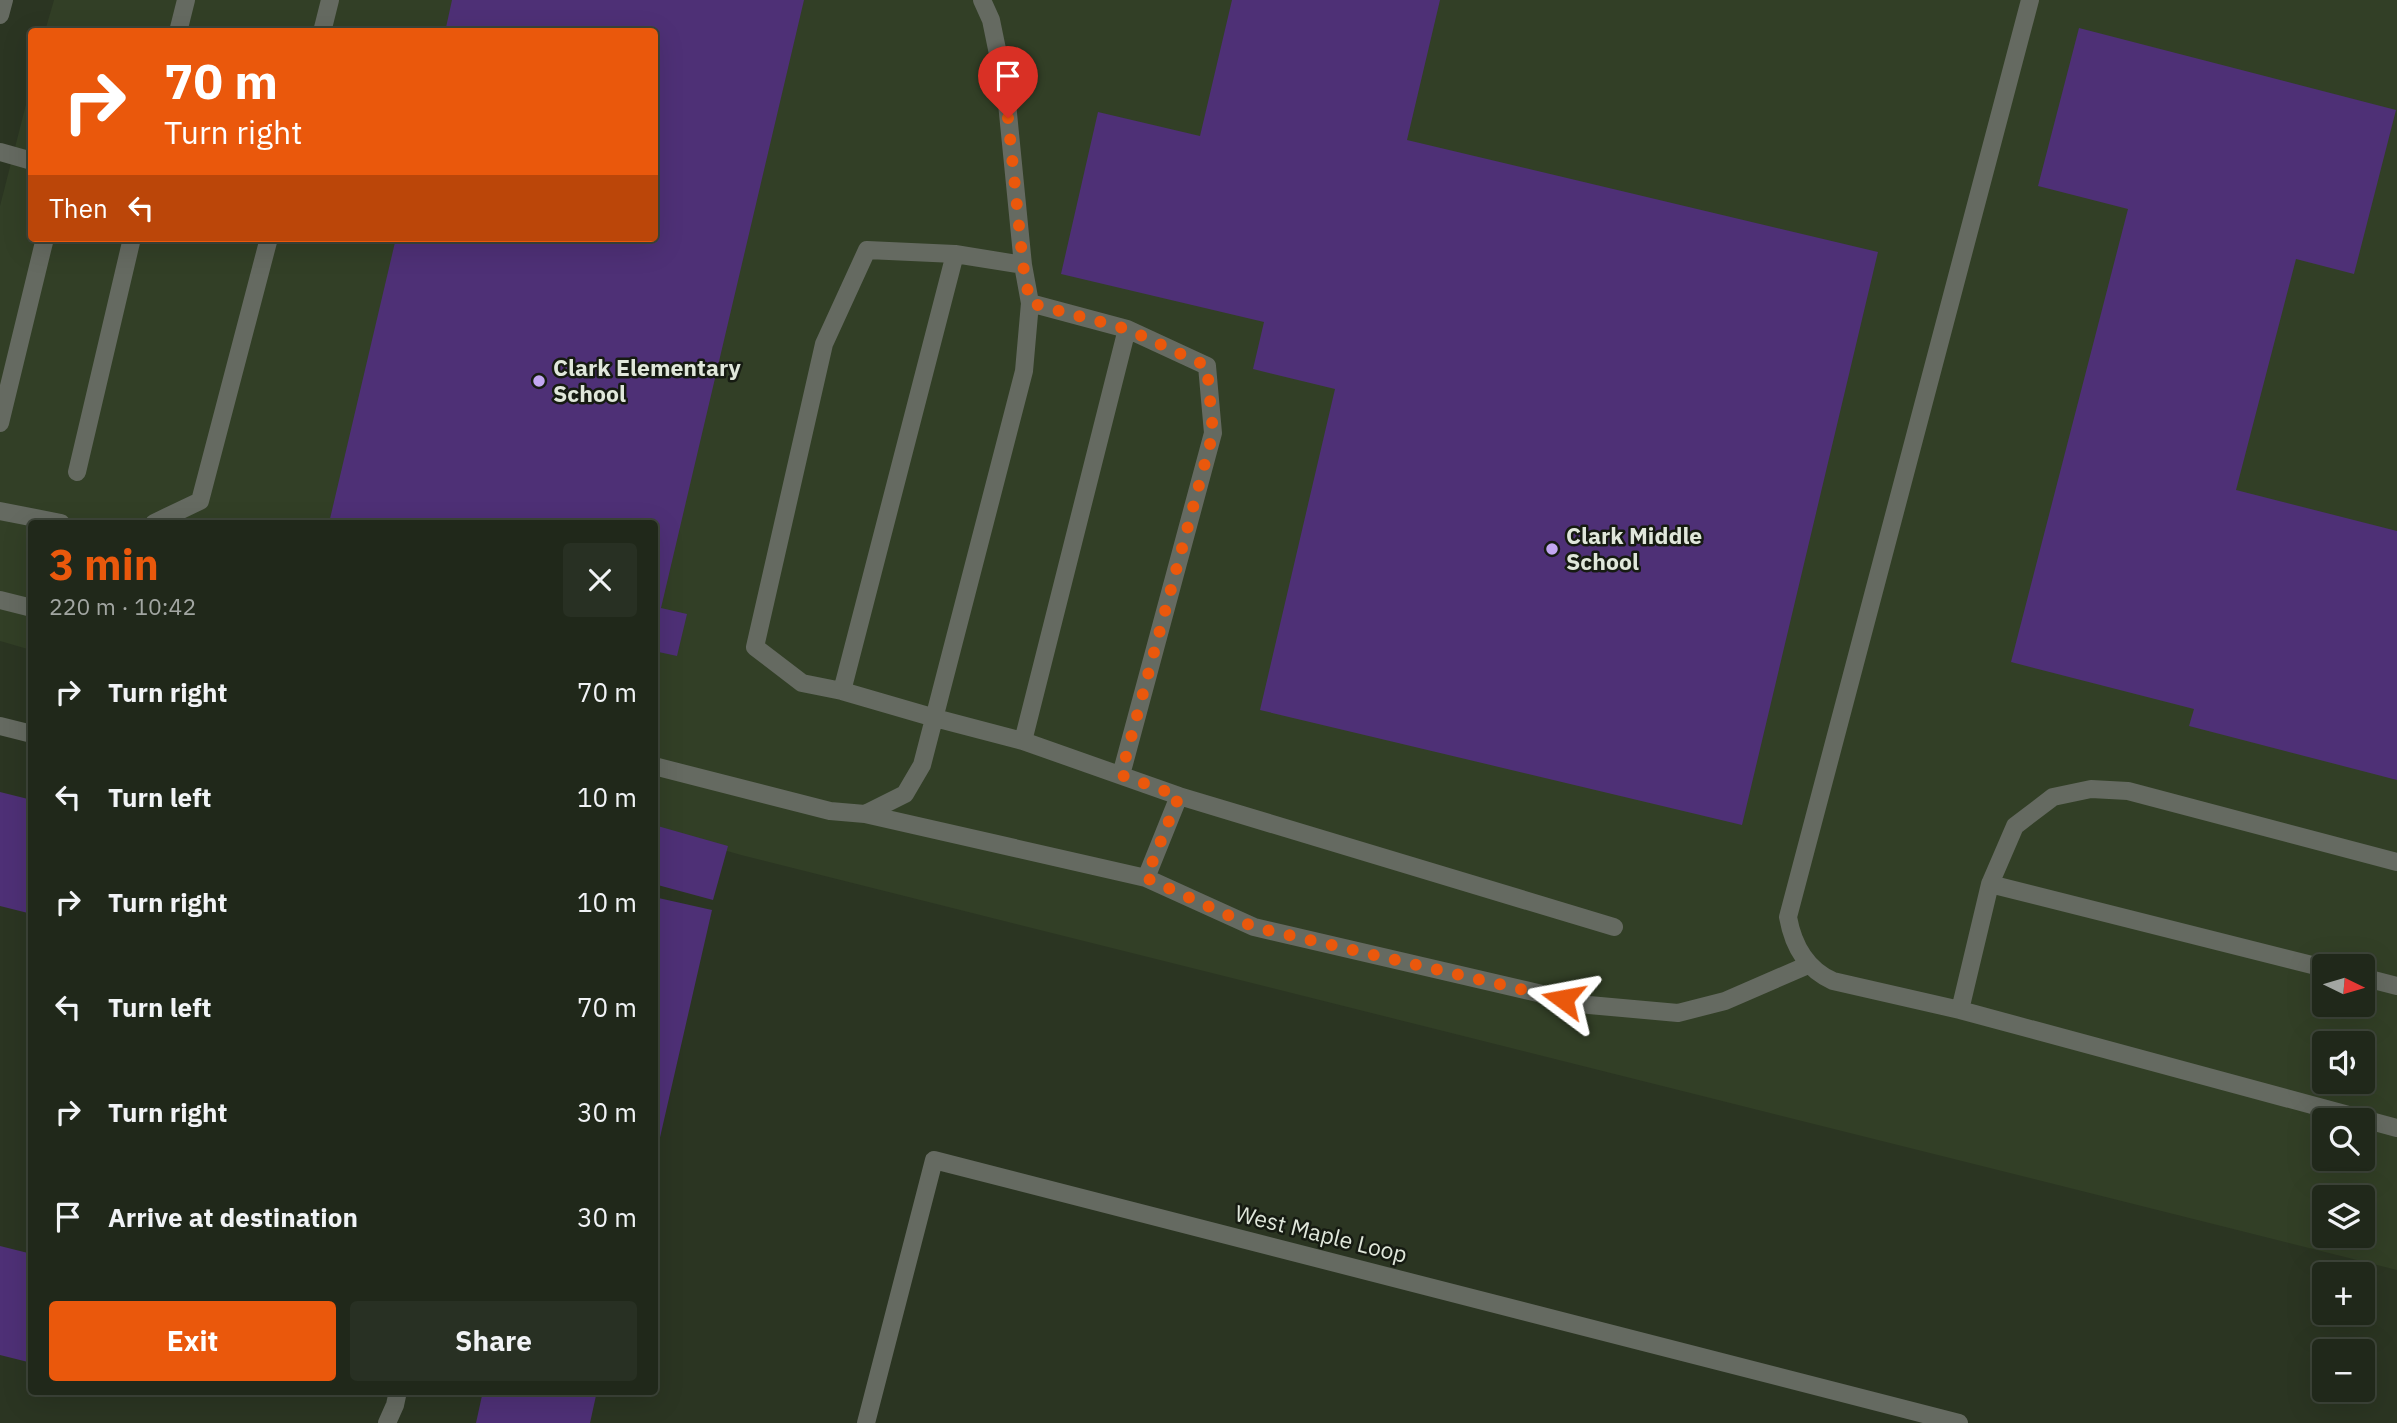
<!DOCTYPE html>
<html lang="en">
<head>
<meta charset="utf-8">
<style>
  body { margin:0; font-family:"IBM Plex Sans",sans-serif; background:#283023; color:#f1f3f6; height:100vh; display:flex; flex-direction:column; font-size:26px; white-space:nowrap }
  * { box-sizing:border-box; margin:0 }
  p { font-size:23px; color:#a2a6a2 }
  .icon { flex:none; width:38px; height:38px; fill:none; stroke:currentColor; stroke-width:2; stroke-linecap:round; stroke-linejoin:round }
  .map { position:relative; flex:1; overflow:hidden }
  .side { position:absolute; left:28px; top:520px; width:630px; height:875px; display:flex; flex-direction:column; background:#20281a; border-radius:7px; box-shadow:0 7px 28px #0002,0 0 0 2px #3d4439 }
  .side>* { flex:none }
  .hud { position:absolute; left:28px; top:28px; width:630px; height:214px; border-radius:7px; box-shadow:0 7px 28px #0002,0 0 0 2px #3d4439; background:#ea580c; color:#fff; overflow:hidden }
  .needle { width:46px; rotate:95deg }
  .fabs { position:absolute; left:2312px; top:954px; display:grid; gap:14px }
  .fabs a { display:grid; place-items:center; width:63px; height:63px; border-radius:7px; background:#20281a; box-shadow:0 7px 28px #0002,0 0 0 2px #3d4439; font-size:35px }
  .pin { position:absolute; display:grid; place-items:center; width:60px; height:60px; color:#fff; margin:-72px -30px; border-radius:50% 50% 50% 0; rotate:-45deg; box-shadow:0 0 7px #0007 }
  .pin .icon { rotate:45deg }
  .me { position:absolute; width:77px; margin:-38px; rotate:283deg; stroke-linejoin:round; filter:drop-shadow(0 0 5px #0008) }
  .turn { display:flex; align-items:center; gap:24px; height:147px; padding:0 21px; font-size:32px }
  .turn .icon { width:91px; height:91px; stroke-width:2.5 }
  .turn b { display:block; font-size:49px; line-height:60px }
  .then { display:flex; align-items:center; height:66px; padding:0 21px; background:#0003; gap:14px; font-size:26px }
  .round { display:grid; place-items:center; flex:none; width:74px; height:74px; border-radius:7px; background:#283023 }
  .overview { display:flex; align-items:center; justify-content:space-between; height:119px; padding:0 21px }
  h1 { font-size:42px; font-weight:800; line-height:52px; color:#ea580c }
  .primary-button { display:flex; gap:14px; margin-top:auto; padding:14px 21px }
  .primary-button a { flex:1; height:80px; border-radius:7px; background:#ea580c; color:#fff; font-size:28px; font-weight:800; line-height:80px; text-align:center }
  .primary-button a+a { background:#283023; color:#f1f3f6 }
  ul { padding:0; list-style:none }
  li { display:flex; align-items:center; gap:21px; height:105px; padding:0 21px }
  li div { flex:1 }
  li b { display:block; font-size:26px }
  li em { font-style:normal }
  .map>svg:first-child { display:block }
  .built { fill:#323f26; fill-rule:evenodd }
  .building { fill:#4e3076 }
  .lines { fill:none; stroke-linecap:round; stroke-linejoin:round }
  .service { stroke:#656a61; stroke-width:18 }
  .minor { stroke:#656a61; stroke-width:18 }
  .tertiary { stroke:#656a61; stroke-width:18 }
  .route { stroke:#ea580c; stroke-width:12; stroke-dasharray:0 21.6 }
  .poi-dot { fill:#c3a7f2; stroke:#161b12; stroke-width:2.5 }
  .labels { text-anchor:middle; stroke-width:5; stroke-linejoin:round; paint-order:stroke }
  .poi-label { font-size:23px; font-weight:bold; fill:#e0e7db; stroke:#161b12; text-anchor:start }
  .street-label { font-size:23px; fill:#e0e7db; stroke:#161b12 }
</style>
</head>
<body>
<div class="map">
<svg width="2397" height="1423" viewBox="0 0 2397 1423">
  <rect width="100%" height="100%" fill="#2b3522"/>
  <path class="built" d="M54 0H2397V1270L741 855 655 830 654 523H32L31 650 0 641V206L31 85 32 238H654V32L45 31ZM2324 966H2362V1004H2324ZM2324 1043H2362V1082H2324ZM2324 1120H2362V1158H2324ZM2324 1197H2362V1236H2324Z"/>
  <path class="building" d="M452 0H804L661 608 687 614 677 656 654 651V523H329L396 238H654V32H445Z
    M1232 0H1440L1407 140 1878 252 1742 825 1260 710 1335 389 1253 369 1264 322 1061 274 1098 112 1200 136Z
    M2079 28 2396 110 2354 274 2296 259 2236 490 2397 531V780L2189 726 2194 709 2011 662 2128 209 2038 186Z
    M0 792 32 800V914L0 906Z
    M654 825 728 846 713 900 654 884Z
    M654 897 712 910 656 1155H654Z
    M0 1246 32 1254V1363L0 1355Z
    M483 1391H597L590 1423H476Z"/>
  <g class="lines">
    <path class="service" d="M178 32 186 0
      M322 32 330 0
      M0 152 32 161
      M1023 265 955 254 867 250 824 344 755 647 802 683 842 691 935 718 1023 741 1179 796
      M1030 303 1127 329 1207 366 1213 433 1121 775
      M0 423 45 238
      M77 472 132 238
      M0 511 61 523
      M154 523 200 501 269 238
      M0 600 32 608
      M842 691 955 254
      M0 726 32 734
      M1023 741 1127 329
      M654 766 830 811 865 814 905 794 922 765 1024 371 1030 303 1023 265 1006 93 991 20 982 0
      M865 814 1146 878
      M2397 862 2128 791 2091 789 2053 797 2015 826 1990 884 1960 1010 2397 1128
      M1990 884 2324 968
      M1614 927 1179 796 1146 878 1254 927 1589 1005 1678 1013 1725 1001 1808 965
      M2362 977 2397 986
      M1960 1010 1833 981C1806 969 1793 945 1788 917L2030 0
      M387 1423 395 1405 398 1391"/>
    <path class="minor" d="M866 1423 934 1160 1959 1423"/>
    <path class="tertiary" d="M0 15 4 0"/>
  </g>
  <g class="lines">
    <path class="route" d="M1008 118 1023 265 1030 303 1127 329 1207 366 1213 433 1121 775 1179 796 1146 878 1254 927 1563 999"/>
  </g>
  <g class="poi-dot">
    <circle cx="539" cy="381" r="7"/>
    <circle cx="1552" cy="549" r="7"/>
  </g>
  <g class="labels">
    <g class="poi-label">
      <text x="553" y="376">Clark Elementary<tspan x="553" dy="26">School</tspan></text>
      <text x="1566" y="544">Clark Middle<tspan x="1566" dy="26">School</tspan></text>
    </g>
    <g class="street-label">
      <text transform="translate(1321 1234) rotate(14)" y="8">West Maple Loop</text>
    </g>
  </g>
</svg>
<div class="fabs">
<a><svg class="needle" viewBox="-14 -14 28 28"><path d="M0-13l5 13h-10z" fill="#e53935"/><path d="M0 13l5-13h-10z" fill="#a2a6a2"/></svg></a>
<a><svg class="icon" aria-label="sound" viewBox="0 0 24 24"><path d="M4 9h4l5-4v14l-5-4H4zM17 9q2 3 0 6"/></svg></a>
<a><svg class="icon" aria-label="search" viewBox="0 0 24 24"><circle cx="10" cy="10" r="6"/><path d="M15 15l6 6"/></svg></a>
<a><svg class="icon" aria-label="layers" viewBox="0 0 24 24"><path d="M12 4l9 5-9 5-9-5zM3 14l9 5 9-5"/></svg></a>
<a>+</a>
<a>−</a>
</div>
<div class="pin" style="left:1008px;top:118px;background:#d93025"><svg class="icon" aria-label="arrive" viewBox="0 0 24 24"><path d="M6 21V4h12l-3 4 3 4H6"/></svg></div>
<svg class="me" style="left:1563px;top:999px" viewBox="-20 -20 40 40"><path d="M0-17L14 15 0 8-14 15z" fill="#ea580c" stroke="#fff" stroke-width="4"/></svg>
<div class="hud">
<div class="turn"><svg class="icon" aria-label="right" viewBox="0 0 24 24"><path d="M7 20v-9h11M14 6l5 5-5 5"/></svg><div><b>70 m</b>Turn right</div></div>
<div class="then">Then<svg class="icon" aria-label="left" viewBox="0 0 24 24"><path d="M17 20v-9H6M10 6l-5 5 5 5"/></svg></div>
</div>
<section class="side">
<div class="overview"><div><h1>3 min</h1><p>220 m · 10:42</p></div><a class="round"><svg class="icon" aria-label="close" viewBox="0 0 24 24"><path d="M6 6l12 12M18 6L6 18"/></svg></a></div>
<ul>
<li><svg class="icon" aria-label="right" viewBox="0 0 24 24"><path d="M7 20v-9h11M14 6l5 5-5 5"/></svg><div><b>Turn right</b></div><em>70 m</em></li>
<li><svg class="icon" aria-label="left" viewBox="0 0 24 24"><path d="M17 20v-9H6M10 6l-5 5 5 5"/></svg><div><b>Turn left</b></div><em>10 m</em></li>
<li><svg class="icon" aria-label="right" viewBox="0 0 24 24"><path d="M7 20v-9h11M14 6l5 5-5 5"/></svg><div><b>Turn right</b></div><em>10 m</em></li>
<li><svg class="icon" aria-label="left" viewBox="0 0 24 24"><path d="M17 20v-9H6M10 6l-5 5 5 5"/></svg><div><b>Turn left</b></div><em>70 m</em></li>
<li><svg class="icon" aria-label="right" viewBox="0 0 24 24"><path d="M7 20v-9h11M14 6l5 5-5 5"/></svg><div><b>Turn right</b></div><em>30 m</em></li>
<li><svg class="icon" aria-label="arrive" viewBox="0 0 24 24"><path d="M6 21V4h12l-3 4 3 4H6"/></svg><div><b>Arrive at destination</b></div><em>30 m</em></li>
</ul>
<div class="primary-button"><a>Exit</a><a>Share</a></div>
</section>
</div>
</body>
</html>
